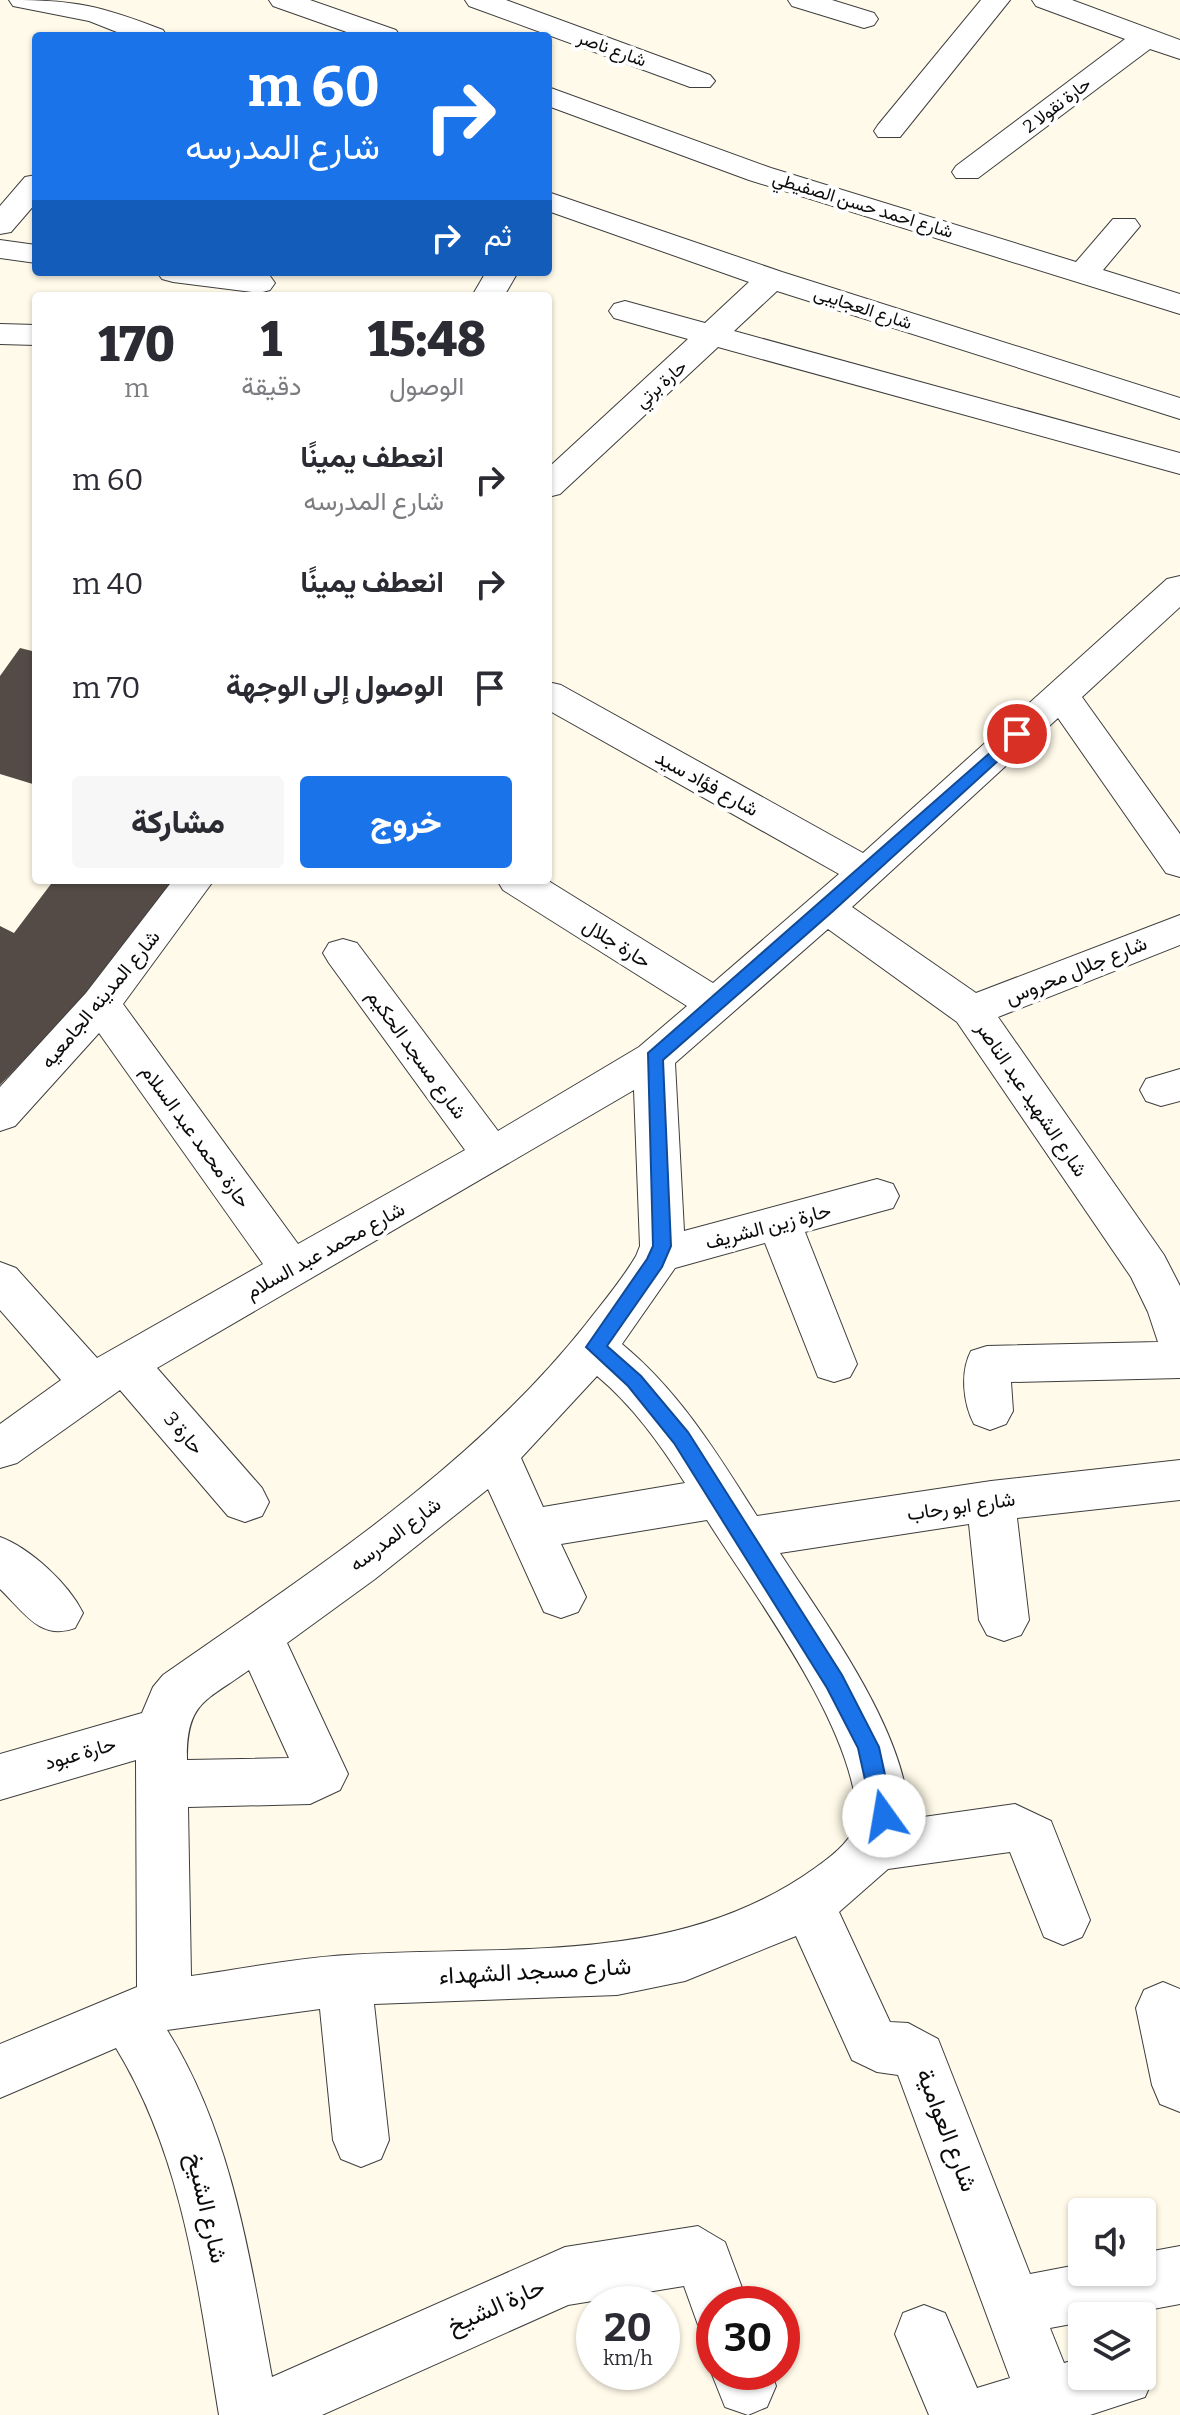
<!DOCTYPE html>
<html lang="ar">
<head>
<meta charset="utf-8">
<style>
  body { margin:0; font-family:Bitter,Vazirmatn,serif; background:#f7f7f7; color:#2b2b33; direction:rtl; height:100vh; display:flex; flex-direction:column; font-size:30px; white-space:nowrap }
  * { box-sizing:border-box; margin:0 }
  p { font-size:26px; color:#7c7c81 }
  .icon { flex:none; width:44px; height:44px; fill:none; stroke:currentColor; stroke-width:2; stroke-linecap:round; stroke-linejoin:round }
  .map { position:relative; flex:1; overflow:hidden; direction:ltr }
  .drawer { position:absolute; left:32px; top:292px; width:520px; height:592px; display:flex; flex-direction:column; background:#fff; border-radius:8px; box-shadow:0 2px 6px #0004; direction:rtl }
  .drawer>* { flex:none }
  .top-card { position:absolute; left:32px; top:32px; width:520px; height:244px; border-radius:8px; box-shadow:0 2px 6px #0004; direction:rtl; background:#1a73e8; color:#fff; overflow:hidden }
  .fabs { position:absolute; left:1068px; top:2198px; display:grid; gap:16px }
  .fabs a { display:grid; place-items:center; width:88px; height:88px; border-radius:8px; background:#fff; box-shadow:0 2px 6px #0004; font-size:40px }
  .speed { position:absolute; left:576px; top:2286px; display:flex; gap:16px; font-size:40px; font-weight:700; text-align:center }
  .speed>* { display:grid; place-content:center; width:104px; height:104px; border-radius:50%; background:#fff; box-shadow:0 2px 6px #0004; line-height:1 }
  .speed small { font-size:20px; font-weight:400 }
  .speed .limit { border:12px solid #d22; background:#fff; color:#111 }
  .pin { position:absolute; display:grid; place-items:center; width:68px; height:68px; color:#fff; margin:-34px; border:4px solid #fff; border-radius:50%; box-shadow:0 2px 8px #0007 }
  .me { position:absolute; width:88px; margin:-44px; rotate:347deg; stroke-linejoin:round; filter:drop-shadow(0 0 6px #0008) }
  .turn { display:flex; align-items:center; gap:28px; height:168px; padding:0 40px; font-size:36px }
  .turn .icon { width:104px; height:104px; stroke-width:2.5 }
  .turn b { display:block; font-size:56px; line-height:68px }
  .then { display:flex; align-items:center; height:76px; padding:0 40px; background:#0003; gap:16px; font-size:30px }
  .eta { display:flex; justify-content:space-evenly; align-items:center; height:136px; text-align:center }
  .eta b { font-size:48px; font-weight:800; line-height:56px }
  .button { display:flex; gap:16px; margin-top:auto; padding:16px 40px }
  .button a { flex:1; height:92px; border-radius:8px; background:#1a73e8; color:#fff; font-size:32px; font-weight:800; line-height:92px; text-align:center }
  .button a+a { background:#f7f7f7; color:#2b2b33 }
  ul { padding:0; list-style:none }
  li { display:flex; align-items:center; gap:24px; height:104px; padding:0 40px }
  li div { flex:1 }
  li b { display:block; font-size:30px }
  li em { font-style:normal }
  .map>svg:first-child { display:block }
  .building { fill:#544b47 }
  .lines { fill:none; stroke-linecap:round; stroke-linejoin:round }
  .street-casing { stroke:#3e3e3e; stroke-width:2 }
  .street { fill:#fff; fill-rule:evenodd }
  .route { fill:#1a73e8; stroke:#114b97; stroke-width:2 }
  .labels { text-anchor:middle; stroke-width:8; stroke-linejoin:round; paint-order:stroke }
  .far-street-label { font-size:18px; fill:#0b0b0b; stroke:#fff }
  .street-label { font-size:20px; fill:#0b0b0b; stroke:#fff }
  .near-street-label { font-size:24px; fill:#0b0b0b; stroke:#fff }
</style>
</head>
<body>
<div class="map">
<svg width="1180" height="2415" viewBox="0 0 1180 2415">
  <rect width="100%" height="100%" fill="#fffae9"/>
  <path class="building" d="M20 648 36 652V785L0 774V676Z
    M54 880H179L138 942 0 1085V926L14 933Z"/>
  <g class="lines">
    <g class="street-casing">
      <path id="street" d="M9 0C76 0 101 6 163 30L167 36H127L89 21 13 6Z
        M269 0H310L396 30 400 36H358L273 6Z
        M465 0H506L710 75 715 81 710 87H690L469 6Z
        M788 0H832L874 13 878 19 874 25 864 28 792 6Z
        M981 0H1010L900 137H878L874 131 878 125Z
        M1032 0H1072L1180 40V59L1150 49 978 178H956L952 172 956 166 1125 39 1036 6Z
        M548 87 771 168 1076 262 1113 219H1135L1140 226 1103 270 1180 294V314L749 180 548 106Z
        M36 175V203L11 232 0 234V206L25 177Z
        M548 192 782 272 1180 398V419L777 291 734 331 1180 453V474L718 347 560 494 548 497V468L688 339 614 318 609 311 614 304 625 301 705 323 749 282 548 211Z
        M0 240 36 245V263L0 258Z
        M157 272H248L270 276 275 283 270 290 259 293 173 282 162 279Z
        M486 272H518L504 296H472Z
        M0 324 36 325V345L0 344Z
        M1180 576V607L1082 697 1180 834V877L1166 873 1058 718 852 907 976 993 1180 915V945L998 1017 1164 1255 1180 1286V1378L1011 1382 1013 1411 1006 1424 990 1430 974 1424C963 1403 960 1372 971 1351L987 1346 1158 1342 1148 1312 1131 1277 957 1022 828 929 675 1063 684 1231 877 1179 893 1184 899 1196 893 1208 805 1232 857 1364 850 1377 834 1382 818 1377 765 1243 675 1268 622 1344C680 1392 717 1453 757 1516L991 1481 1180 1460V1500L1017 1518 1029 1620 1021 1635 1004 1641 987 1635 979 1620 969 1524 780 1553C825 1623 908 1733 909 1819L1015 1804 1051 1821 1090 1920 1082 1937 1063 1945 1044 1937 1010 1852 888 1869 839 1912 890 2022 908 2023 938 2039 1030 2274 1082 2264V2272H1142V2253L1180 2246V2304L1116 2316H1082V2322L1050 2328 1064 2363 1082 2358V2376H1142V2354L1145 2355 1154 2376 1145 2397 1090 2415H929L895 2334 903 2313 924 2305 945 2313 977 2388 1010 2378 898 2075 877 2072 852 2060 796 1936 685 1981 617 1995 374 2004 389 2140 381 2159 361 2167 341 2159 333 2140 320 2009 167 2030C232 2133 250 2259 272 2377L565 2247 698 2226 725 2242 748 2304H714V2331L698 2325 684 2286 568 2305 322 2415H219C198 2289 184 2159 116 2048L0 2098V2044L137 1987 136 1760 0 1800V1754L142 1713 153 1687 163 1675C313 1570 470 1470 586 1324 603 1302 622 1280 636 1256L640 1246 634 1090 157 1368 262 1488 269 1502 262 1516 245 1522 228 1516 120 1390 17 1463 0 1468V1424L61 1380 0 1310V1262L16 1268 97 1358 263 1264 99 1033 15 1126 0 1131V1087L86 993 173 880H214L123 1004 298 1244 465 1150 329 963 323 953 329 943 343 939 357 943 498 1131 639 1047 687 1006 503 890 497 880H547L713 983 839 874 548 710V682L561 685 863 853 1167 579ZM597 1376C633 1406 660 1444 685 1483L543 1507 521 1458ZM488 1489 544 1612 561 1618 578 1612 586 1597 561 1544 707 1520C756 1598 850 1721 857 1813 859 1836 832 1856 815 1868 676 1968 508 1944 347 1955 295 1958 242 1969 191 1976L188 1807 310 1804 340 1790 348 1774 287 1643 375 1579ZM249 1670 289 1758 187 1760C186 1702 206 1701 249 1670Z
        M1180 1069V1101L1161 1106 1146 1101 1140 1090 1146 1079Z
        M0 1537C30 1548 69 1584 83 1613L75 1628C40 1641 24 1612 0 1589Z
        M1163 1982 1180 1989V2112L1160 2104 1152 2085 1136 2008 1144 1990Z
        M714 2366V2372H771L776 2386 767 2407 748 2415 725 2407 711 2372Z"/>
    </g>
    <use href="#street" class="street"/>
  </g>
  <path class="route" d="M1017 729 1023 730V738L832 912 663 1060 671 1246 662 1267 607 1346 641 1376 688 1432 842 1675 879 1747 894 1816 891 1823 884 1825 876 1823 873 1816 858 1748 827 1688 674 1443 628 1386 586 1347 647 1259 653 1246 648 1053Z"/>
  <g class="labels">
    <g class="far-street-label">
      <text transform="translate(612 49) rotate(20)" y="6">شارع ناصر</text>
      <text transform="translate(1057 105) rotate(-37)" y="6">حارة نقولا 2</text>
      <text transform="translate(863 205) rotate(17)" y="6">شارع احمد حسن الصفيطي</text>
      <text transform="translate(863 308) rotate(18)" y="6">شارع العجايبى</text>
      <text transform="translate(661 384) rotate(-42)" y="6">حارة برتي</text>
    </g>
    <g class="street-label">
      <text transform="translate(707 783) rotate(29)" y="7">شارع فؤاد سيد</text>
      <text transform="translate(617 943) rotate(32)" y="7">حارة جلال</text>
      <text transform="translate(1076 970) rotate(-22)" y="7">شارع جلال محروس</text>
      <text transform="translate(100 999) rotate(-50)" y="7">شارع المدينه الجامعيه</text>
      <text transform="translate(417 1054) rotate(54)" y="7">شارع مسجد الحكيم</text>
      <text transform="translate(1032 1099) rotate(56)" y="7">شارع الشهيد عبد الناصر</text>
      <text transform="translate(196 1136) rotate(54)" y="7">حارة محمد عبد السلام</text>
      <text transform="translate(768 1226) rotate(-15)" y="7">حارة زين الشريف</text>
      <text transform="translate(325 1250) rotate(-29)" y="7">شارع محمد عبد السلام</text>
      <text transform="translate(184 1433) rotate(49)" y="7">حارة 3</text>
      <text transform="translate(961 1506) rotate(-8)" y="7">شارع ابو رحاب</text>
      <text transform="translate(395 1534) rotate(-37)" y="7">شارع المدرسه</text>
      <text transform="translate(80 1753) rotate(-16)" y="7">حارة عبود</text>
    </g>
    <g class="near-street-label">
      <text transform="translate(535 1971) rotate(-3)" y="8">شارع مسجد الشهداء</text>
      <text transform="translate(947 2130) rotate(69)" y="8">شارع العوامية</text>
      <text transform="translate(207 2208) rotate(77)" y="8">شارع الشيخ</text>
      <text transform="translate(496 2306) rotate(-24)" y="8">حارة الشيخ</text>
    </g>
  </g>
</svg>
<div class="fabs">
<a><svg class="icon" aria-label="sound" viewBox="0 0 24 24"><path d="M4 9h4l5-4v14l-5-4H4zM17 9q2 3 0 6"/></svg></a>
<a><svg class="icon" aria-label="layers" viewBox="0 0 24 24"><path d="M12 4l9 5-9 5-9-5zM3 14l9 5 9-5"/></svg></a>
</div>
<div class="speed"><div>20<small>km/h</small></div><div class="limit">30</div></div>
<div class="pin" style="left:1017px;top:734px;background:#d93025"><svg class="icon" aria-label="arrive" viewBox="0 0 24 24"><path d="M6 21V4h12l-3 4 3 4H6"/></svg></div>
<svg class="me" style="left:884px;top:1816px" viewBox="-20 -20 40 40"><circle r="19" fill="#fff"/><path d="M0-13L10 11 0 6-10 11z" fill="#1a73e8"/></svg>
<div class="top-card">
<div class="turn"><svg class="icon" aria-label="right" viewBox="0 0 24 24"><path d="M7 20v-9h11M14 6l5 5-5 5"/></svg><div><b>60 m</b>شارع المدرسه</div></div>
<div class="then">ثم<svg class="icon" aria-label="right" viewBox="0 0 24 24"><path d="M7 20v-9h11M14 6l5 5-5 5"/></svg></div>
</div>
<section class="drawer">
<div class="eta">
<div><b>15:48</b><p>الوصول</p></div>
<div><b>1</b><p>دقيقة</p></div>
<div><b>170</b><p>m</p></div>
</div>
<ul>
<li><svg class="icon" aria-label="right" viewBox="0 0 24 24"><path d="M7 20v-9h11M14 6l5 5-5 5"/></svg><div><b>انعطف يمينًا</b><p>شارع المدرسه</p></div><em>60 m</em></li>
<li><svg class="icon" aria-label="right" viewBox="0 0 24 24"><path d="M7 20v-9h11M14 6l5 5-5 5"/></svg><div><b>انعطف يمينًا</b></div><em>40 m</em></li>
<li><svg class="icon" aria-label="arrive" viewBox="0 0 24 24"><path d="M6 21V4h12l-3 4 3 4H6"/></svg><div><b>الوصول إلى الوجهة</b></div><em>70 m</em></li>
</ul>
<div class="button"><a>خروج</a><a>مشاركة</a></div>
</section>
</div>
</body>
</html>
